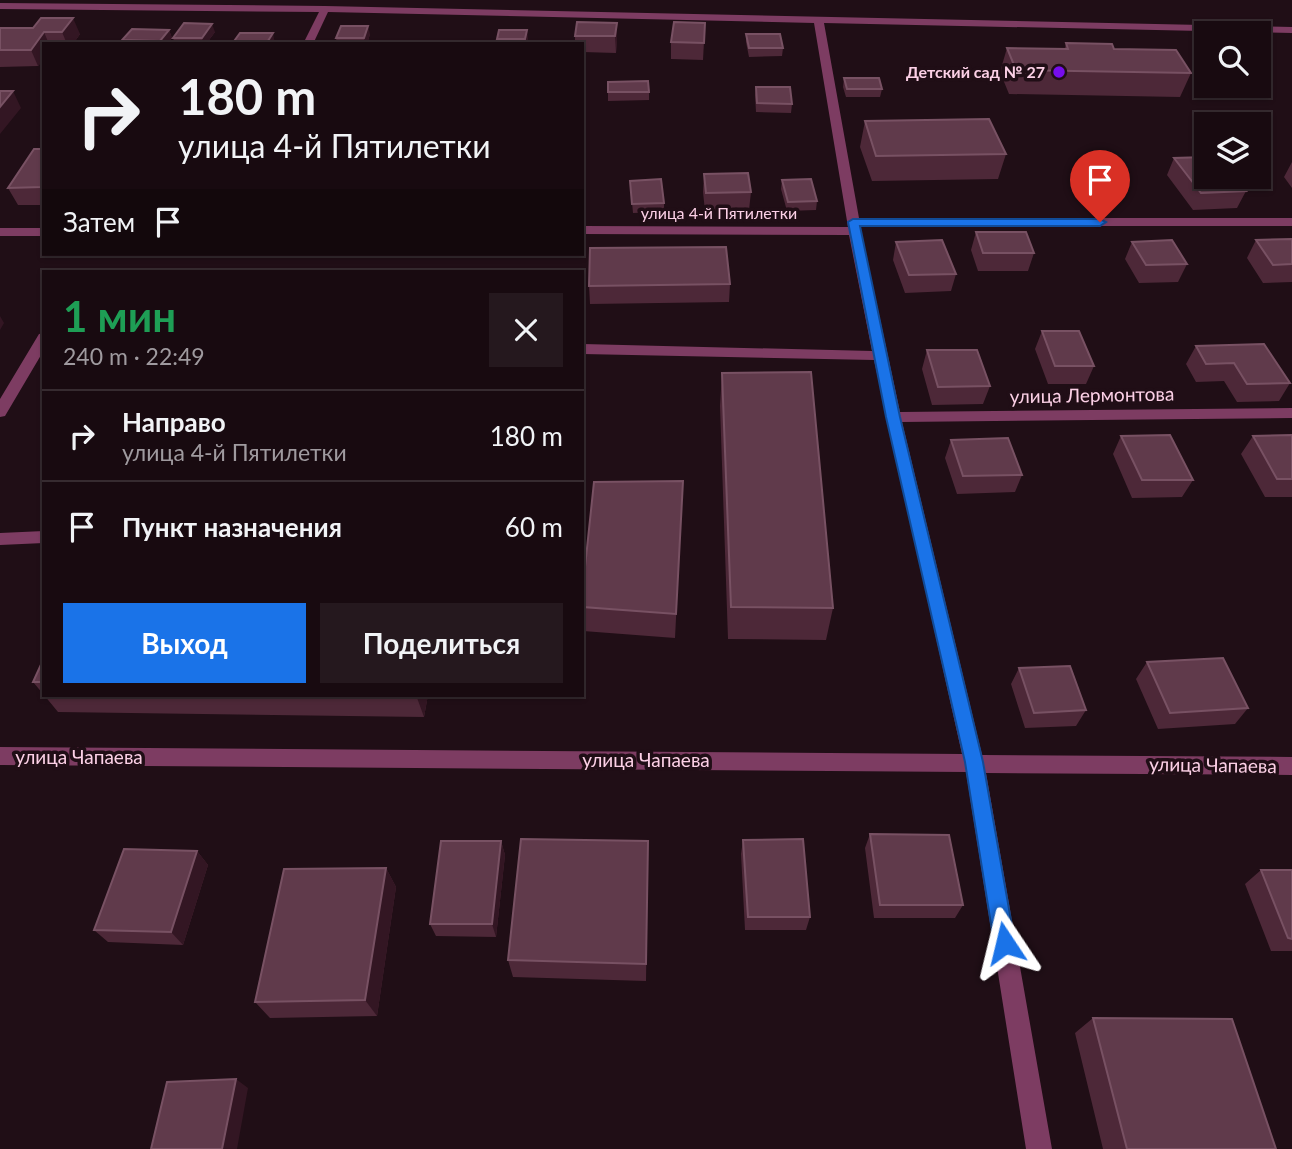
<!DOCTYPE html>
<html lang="ru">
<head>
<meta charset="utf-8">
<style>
  body { margin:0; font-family:Lato,sans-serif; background:#25181e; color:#f1f3f6; height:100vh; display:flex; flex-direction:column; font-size:26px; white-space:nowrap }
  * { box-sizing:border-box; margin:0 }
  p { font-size:23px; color:#9f9a9f }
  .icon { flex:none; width:38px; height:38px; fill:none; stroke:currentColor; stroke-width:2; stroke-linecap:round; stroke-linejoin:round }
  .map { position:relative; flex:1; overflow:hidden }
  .drawer { position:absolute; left:42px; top:270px; width:542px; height:427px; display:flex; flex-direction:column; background:#180a10; border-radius:0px; box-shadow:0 2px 5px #0004,0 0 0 2px #362b30 }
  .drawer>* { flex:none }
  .banner { position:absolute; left:42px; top:42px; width:542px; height:214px; border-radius:0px; box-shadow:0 2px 5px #0004,0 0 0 2px #362b30; background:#180a10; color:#f1f3f6; overflow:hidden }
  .fabs { position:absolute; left:1194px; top:21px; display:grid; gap:14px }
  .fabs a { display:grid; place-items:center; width:77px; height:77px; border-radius:0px; background:#180a10; box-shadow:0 2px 5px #0004,0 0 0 2px #362b30; font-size:35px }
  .pin { position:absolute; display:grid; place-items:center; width:60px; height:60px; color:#fff; margin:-72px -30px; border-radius:50% 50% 50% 0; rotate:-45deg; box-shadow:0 0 7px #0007 }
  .pin .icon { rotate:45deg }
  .me { position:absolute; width:77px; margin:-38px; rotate:350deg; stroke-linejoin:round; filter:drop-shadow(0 0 5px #0008) }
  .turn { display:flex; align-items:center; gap:24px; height:147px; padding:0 21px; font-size:32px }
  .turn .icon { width:91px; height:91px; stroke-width:2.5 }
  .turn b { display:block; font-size:49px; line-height:60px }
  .then { display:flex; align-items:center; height:66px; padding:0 21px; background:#0003; gap:14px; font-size:26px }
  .round { display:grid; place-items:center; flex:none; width:74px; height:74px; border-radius:0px; background:#25181e }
  .headline { display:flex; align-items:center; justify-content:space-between; height:119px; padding:0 21px }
  h1 { font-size:42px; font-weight:700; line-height:52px; color:#1e9e55 }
  .button { display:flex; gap:14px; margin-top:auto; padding:14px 21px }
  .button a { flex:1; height:80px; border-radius:0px; background:#1a73e8; color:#fff; font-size:28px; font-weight:700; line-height:80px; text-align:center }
  .button a+a { background:#25181e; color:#f1f3f6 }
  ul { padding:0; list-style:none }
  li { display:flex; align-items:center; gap:21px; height:91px; padding:0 21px; border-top:2px solid #362b30 }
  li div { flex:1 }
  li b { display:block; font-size:26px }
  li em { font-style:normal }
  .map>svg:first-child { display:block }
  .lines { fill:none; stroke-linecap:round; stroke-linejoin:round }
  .minor { fill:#7d3c62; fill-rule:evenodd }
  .wall { fill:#4d2838 }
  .shaded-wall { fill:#331623 }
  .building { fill:#603a4b; stroke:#785163; stroke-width:2 }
  .route { fill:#1a73e8; stroke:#114b97; stroke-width:2 }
  .poi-dot { fill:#770dec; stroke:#200e16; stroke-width:2.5 }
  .labels { text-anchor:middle; stroke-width:7; stroke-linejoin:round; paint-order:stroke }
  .far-poi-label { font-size:16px; font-weight:bold; fill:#fcd0e6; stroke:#200e16; text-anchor:end }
  .far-street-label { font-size:16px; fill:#fcd0e6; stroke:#200e16 }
  .street-label { font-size:19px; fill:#fcd0e6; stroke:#200e16 }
</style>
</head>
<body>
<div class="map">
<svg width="1292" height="1149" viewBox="0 0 1292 1149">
  <rect width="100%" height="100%" fill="#200e16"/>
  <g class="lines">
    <path class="minor" d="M0 3 325 6 1292 27V33L824 23 859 218H1292V226H860L900 412 1292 408V418L902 422 982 755 1292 757V775L986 773 1052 1149H1026L966 772 0 765V747L962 754 874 360 583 354V344L872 351 849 235 583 234V226L848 227 814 23 328 12 313 44H303L319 12 0 9Z
      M0 228H44V236H0Z
      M44 333V350L5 416 0 417V399L39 334Z
      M44 531V543L0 545V533Z"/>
  </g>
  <path class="wall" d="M617 23V39L616 53 583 52V44H575V36Z
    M705 23 703 60 671 59V42Z
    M0 28H33L80 34 73 44H44V59L38 66 0 67Z
    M169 30 172 38 167 44H124L122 40Z
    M215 32 206 44H175L173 38Z
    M370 34 367 44H337L336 38Z
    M746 34 783 48 782 56 749 57 746 42Z
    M528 38 526 44H497V39Z
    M1066 43 1114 49 1191 73 1180 97 1009 94 1000 72 1007 48H1065Z
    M844 78 882 89 880 97H846L843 87Z
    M608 82 649 92V100L608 101Z
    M756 87 792 104 791 113 756 112 755 95Z
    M865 121 1006 154 998 179 872 181 860 147Z
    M44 149V205H18L8 188Z
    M1174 158 1246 191 1237 208 1193 210 1167 175Z
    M1292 162V188L1284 177Z
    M704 174 751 192 749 210 705 211 703 192Z
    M782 180 817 201 816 210 787 211 781 189Z
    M630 181 664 203V212L633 213Z
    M976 232 1034 253 1028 271H978L971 250Z
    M1292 239V282L1263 283 1247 258 1256 240Z
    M896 242 956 274 951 291 905 293 893 260Z
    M1132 242 1187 264 1178 282 1139 283 1125 259Z
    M730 284 729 302 590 304 589 286Z
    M1042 331 1094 366 1086 384H1048L1035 349Z
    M1196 346 1290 383 1279 401 1237 402 1224 381 1196 382 1186 364Z
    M927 350 990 386 983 404 932 405 922 369Z
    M722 373 833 608 826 640 728 639 720 406Z
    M1292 435V497H1265L1241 454 1253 436Z
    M1121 436 1193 480 1182 497 1132 498 1113 454Z
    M951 440 1022 475 1015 492 957 494 945 458Z
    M683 481 675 638 583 631V586Z
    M44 658V695L33 682Z
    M1147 662 1248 708 1235 724 1158 729 1136 679Z
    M1019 668 1086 710 1076 726 1025 728 1011 684Z
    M44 695H428L424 717 58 712Z
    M870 834 963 905 955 918H874L865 848Z
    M743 840 810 917 806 930H745L741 854Z
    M501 841 505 855 496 937 436 936 430 924Z
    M648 841 646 981 513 977 508 960Z
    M197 851 208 865 183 945 108 942 94 930Z
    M386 868 396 887 377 1016 270 1018 255 1002Z
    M1261 870H1292V951H1271L1245 884Z
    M1093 1018 1276 1149H1103L1075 1033Z"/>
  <path class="shaded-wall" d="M73 18 80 34 73 44H67L62 32Z
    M617 23V39L616 53 615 36Z
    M212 24 215 32 206 44H203L202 38Z
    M368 26 370 34 367 44H365L364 38Z
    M169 30 172 38 167 44H161L160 41Z
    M527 30 528 38 526 44H525V39Z
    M44 32 49 44H44V59L38 66 31 50Z
    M273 33 275 44H266Z
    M13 91 21 108 0 134V107Z
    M0 316 4 323 0 330Z
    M416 695H428L424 717Z
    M501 841 505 855 496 937 492 924Z
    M197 851 208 865 183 945 171 932Z
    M386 868 396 887 377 1016 365 1000Z
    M236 1079 248 1088 237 1149H222Z"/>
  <path class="building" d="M41 18H73L62 32H44L31 50H0V28H33Z
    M577 22 617 23 615 36H575Z
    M674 22 705 23 704 43 671 42Z
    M184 23 212 24 202 38H173Z
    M341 26H368L364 38H336Z
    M132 29 169 30 160 41 122 40Z
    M499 30H527L525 39H497Z
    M240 33H273L266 44H232Z
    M746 34H780L783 48H749Z
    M1066 43 1112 44 1114 49 1176 50 1191 73 1016 70 1007 48 1068 49Z
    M844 78H879L882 89H847Z
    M648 81 649 92H608V82Z
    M756 87H790L792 104 757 103Z
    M0 91H13L0 107Z
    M989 119 1006 154 876 156 865 121Z
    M34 149H44V185L42 187 8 188Z
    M1206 157V177H1234L1246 191 1201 193 1174 158Z
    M748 173 751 192 706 193 704 174Z
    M661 179 664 203 632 204 630 181Z
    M811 179 817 201 788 202 782 180Z
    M976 232H1026L1034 253H983Z
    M1292 239V264L1273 265 1256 240Z
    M942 240 956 274 909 275 896 242Z
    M1172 240 1187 264 1146 265 1132 242Z
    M726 247 730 284 589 286 590 248Z
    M1042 331H1079L1094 366H1055Z
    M1264 344 1290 383 1247 384 1234 363 1206 364 1196 346Z
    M927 350H977L990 386 938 387Z
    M811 372 833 608 731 607 722 373Z
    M1170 435 1193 480H1142L1121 436Z
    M1292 435V479H1277L1253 436Z
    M1008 438 1022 475 963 476 951 440Z
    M683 481 676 614 583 607V586L594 482Z
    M44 658V682H33Z
    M1223 658 1248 708 1170 713 1147 662Z
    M1070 666 1086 710 1034 713 1019 668Z
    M870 834 949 835 963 905H880Z
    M521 839 648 841 646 964 508 960Z
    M803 839 810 917H748L743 840Z
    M441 841H501L492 924H430Z
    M124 849 197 851 171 932 94 930Z
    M386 868 365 1000 255 1002 284 869Z
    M1261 870H1292V939L1288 938Z
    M1093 1018 1232 1019 1276 1149H1127Z
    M236 1079 222 1149H151L167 1082Z"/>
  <path class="route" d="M853 219H1100L1106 222 1100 226H860L900 417 983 762 1015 943 1012 950 1005 953 997 950 994 943 965 762 886 417 848 222Z"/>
  <circle class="poi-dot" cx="1059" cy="72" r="7"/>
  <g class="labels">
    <g class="far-poi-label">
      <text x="1045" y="78">Детский сад № 27</text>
    </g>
    <g class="far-street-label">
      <text x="719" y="219">улица 4-й Пятилетки</text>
    </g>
    <g class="street-label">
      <text transform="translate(1092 395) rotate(-1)" y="7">улица Лермонтова</text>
      <text x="79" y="764">улица Чапаева</text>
      <text x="646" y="767">улица Чапаева</text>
      <text transform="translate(1213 765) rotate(1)" y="7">улица Чапаева</text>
    </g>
  </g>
</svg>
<div class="fabs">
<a><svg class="icon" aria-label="search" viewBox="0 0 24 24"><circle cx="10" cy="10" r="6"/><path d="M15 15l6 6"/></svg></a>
<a><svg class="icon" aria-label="layers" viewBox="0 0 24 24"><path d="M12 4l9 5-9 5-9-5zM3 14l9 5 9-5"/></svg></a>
</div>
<div class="pin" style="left:1100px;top:222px;background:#d93025"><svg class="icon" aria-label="arrive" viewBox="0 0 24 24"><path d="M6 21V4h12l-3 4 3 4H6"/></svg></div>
<svg class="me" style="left:1005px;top:943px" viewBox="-20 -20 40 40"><path d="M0-17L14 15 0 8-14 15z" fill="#1a73e8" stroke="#fff" stroke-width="4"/></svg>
<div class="banner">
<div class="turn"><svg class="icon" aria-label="right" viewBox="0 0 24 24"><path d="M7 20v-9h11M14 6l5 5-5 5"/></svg><div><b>180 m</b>улица 4-й Пятилетки</div></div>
<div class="then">Затем<svg class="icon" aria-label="arrive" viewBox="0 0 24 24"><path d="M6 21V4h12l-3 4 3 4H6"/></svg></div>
</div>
<section class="drawer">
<div class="headline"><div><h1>1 мин</h1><p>240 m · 22:49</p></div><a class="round"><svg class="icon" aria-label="close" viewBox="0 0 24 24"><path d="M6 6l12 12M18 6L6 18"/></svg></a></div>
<ul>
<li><svg class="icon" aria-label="right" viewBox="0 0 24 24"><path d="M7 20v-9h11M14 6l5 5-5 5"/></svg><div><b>Направо</b><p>улица 4-й Пятилетки</p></div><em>180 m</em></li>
<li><svg class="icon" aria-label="arrive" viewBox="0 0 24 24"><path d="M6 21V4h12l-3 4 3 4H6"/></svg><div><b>Пункт назначения</b></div><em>60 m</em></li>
</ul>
<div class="button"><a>Выход</a><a>Поделиться</a></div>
</section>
</div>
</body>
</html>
